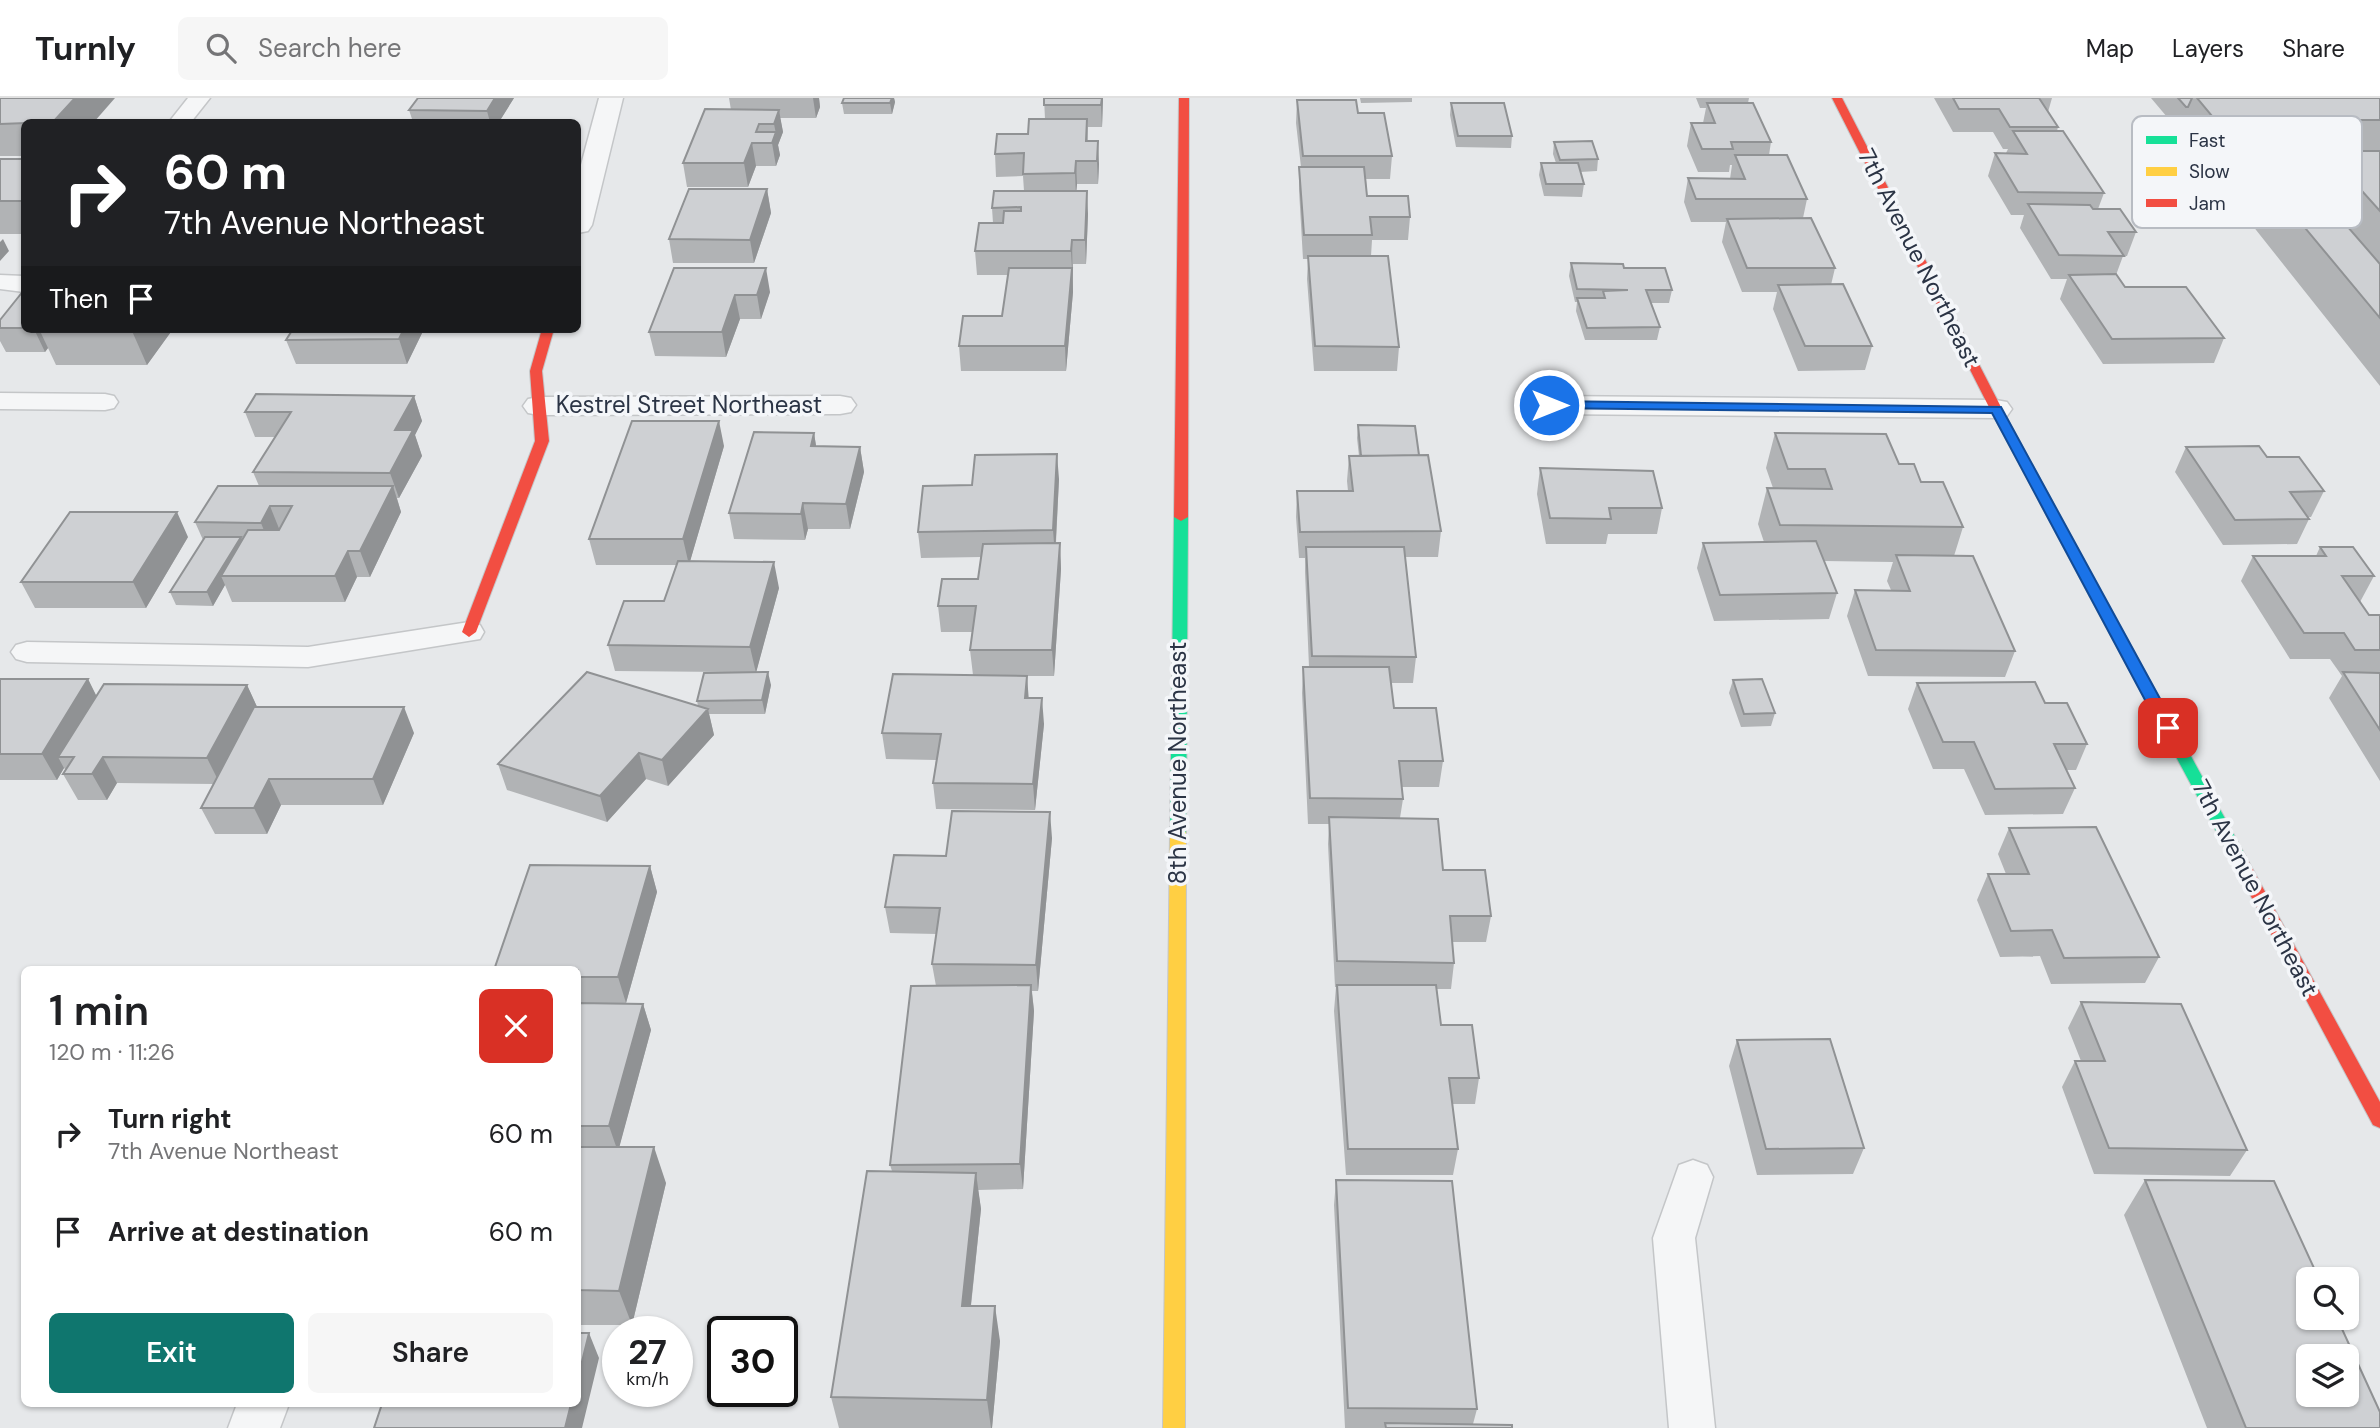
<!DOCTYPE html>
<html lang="en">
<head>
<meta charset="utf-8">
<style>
  body { margin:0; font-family:"DM Sans",sans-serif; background:#f6f6f6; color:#202124; height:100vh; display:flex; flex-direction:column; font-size:26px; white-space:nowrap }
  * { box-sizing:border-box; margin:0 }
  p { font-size:23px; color:#757577 }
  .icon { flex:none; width:38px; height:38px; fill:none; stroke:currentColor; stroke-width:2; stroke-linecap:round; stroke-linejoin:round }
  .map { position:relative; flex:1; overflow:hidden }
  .sheet { position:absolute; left:21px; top:868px; width:560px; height:441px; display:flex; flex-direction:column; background:#fff; border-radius:10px; box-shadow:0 2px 5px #0004 }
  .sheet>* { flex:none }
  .banner { position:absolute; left:21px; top:21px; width:560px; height:214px; border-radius:10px; box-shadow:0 2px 5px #0004; background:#202124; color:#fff; overflow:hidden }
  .fabs { position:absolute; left:2296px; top:1169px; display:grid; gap:14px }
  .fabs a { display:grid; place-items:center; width:63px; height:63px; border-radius:10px; background:#fff; box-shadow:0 2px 5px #0004; font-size:35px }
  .speed { position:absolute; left:602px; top:1218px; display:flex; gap:14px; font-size:35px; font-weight:700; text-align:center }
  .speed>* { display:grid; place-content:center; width:91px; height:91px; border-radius:50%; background:#fff; box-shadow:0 2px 5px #0004; line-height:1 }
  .speed small { font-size:18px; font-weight:400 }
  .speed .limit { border:4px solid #111; border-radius:10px; background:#fff; color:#111 }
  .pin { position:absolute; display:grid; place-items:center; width:60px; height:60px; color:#fff; margin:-30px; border-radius:14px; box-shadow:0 4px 10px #0006 }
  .me { position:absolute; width:77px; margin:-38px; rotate:90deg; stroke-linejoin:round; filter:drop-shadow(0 0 5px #0008) }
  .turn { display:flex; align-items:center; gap:24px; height:147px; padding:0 28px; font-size:32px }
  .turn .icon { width:91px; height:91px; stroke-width:2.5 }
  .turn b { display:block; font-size:49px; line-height:60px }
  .then { display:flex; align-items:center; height:66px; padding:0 28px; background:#0003; gap:14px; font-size:26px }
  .round { display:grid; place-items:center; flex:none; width:74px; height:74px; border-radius:10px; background:#f6f6f6 }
  .headline { display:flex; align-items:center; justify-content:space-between; height:119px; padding:0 28px }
  h1 { font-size:42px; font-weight:600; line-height:52px }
  .cta { display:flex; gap:14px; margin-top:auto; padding:14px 28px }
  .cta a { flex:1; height:80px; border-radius:10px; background:#0f766e; color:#fff; font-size:28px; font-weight:600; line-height:80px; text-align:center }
  .cta a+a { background:#f6f6f6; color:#202124 }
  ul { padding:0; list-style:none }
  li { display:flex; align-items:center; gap:21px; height:98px; padding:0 28px }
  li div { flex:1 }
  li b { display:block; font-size:26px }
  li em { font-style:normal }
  header { display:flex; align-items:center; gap:42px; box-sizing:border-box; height:98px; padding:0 35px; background:#fff; border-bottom:2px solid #e0e0e0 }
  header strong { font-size:33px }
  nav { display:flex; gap:38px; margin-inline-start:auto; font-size:24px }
  .search { width:490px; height:63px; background:#f6f6f6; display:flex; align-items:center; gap:18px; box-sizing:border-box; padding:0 24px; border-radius:10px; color:#757577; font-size:26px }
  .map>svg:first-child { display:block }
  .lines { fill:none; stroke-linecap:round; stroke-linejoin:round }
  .lane-casing { stroke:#c4c6c8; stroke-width:3 }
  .street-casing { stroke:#c4c6c8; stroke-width:3 }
  .fast-casing { stroke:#c4c6c8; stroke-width:2 }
  .slow-casing { stroke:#c4c6c8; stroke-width:2 }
  .jam-casing { stroke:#c4c6c8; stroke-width:2 }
  .lane { fill:#f5f6f7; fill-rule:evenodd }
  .street { fill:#f5f6f7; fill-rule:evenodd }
  .fast { fill:#16e098; fill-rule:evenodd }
  .slow { fill:#ffcf43; fill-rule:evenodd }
  .jam { fill:#f24e42; fill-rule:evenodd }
  .wall { fill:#b1b3b5; fill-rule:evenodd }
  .shaded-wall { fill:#909294 }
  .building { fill:#ced0d3; stroke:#909294; stroke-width:2; fill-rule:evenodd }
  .route { fill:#1a73e8; stroke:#114b97; stroke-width:2 }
  .labels { text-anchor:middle; stroke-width:7; stroke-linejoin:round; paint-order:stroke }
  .street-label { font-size:24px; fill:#2b3445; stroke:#f4f6f9 }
  .key { fill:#f4f6f9; stroke:#b8bcc3; stroke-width:2 }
  .key-label { font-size:19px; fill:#2b3445 }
</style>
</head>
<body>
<header>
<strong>Turnly</strong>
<div class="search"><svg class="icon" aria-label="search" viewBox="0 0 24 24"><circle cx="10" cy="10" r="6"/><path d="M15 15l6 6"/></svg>Search here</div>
<nav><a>Map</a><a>Layers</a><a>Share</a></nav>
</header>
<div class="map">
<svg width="2380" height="1330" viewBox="0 0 2380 1330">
  <rect width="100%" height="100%" fill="#e6e8ea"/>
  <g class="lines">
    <g class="lane-casing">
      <path id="lane" d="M188 0H210L191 24H169Z
        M0 177 24 178V194L0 191Z
        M0 295 105 296 114 298 118 304 114 310 105 312 0 311Z
        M469 524 480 527 484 534 480 541 308 569 27 564 16 561 11 554 16 547 27 544 308 549Z
        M1693 1062 1707 1067 1713 1079 1695 1140 1715 1330H1669L1653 1140 1679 1067Z"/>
    </g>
    <g class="street-casing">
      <path id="street" d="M599 0H623L592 127 588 133 578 135V78Z
        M840 298 851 300 856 307 851 314 840 316 539 317 528 315 523 308 528 301 539 299Z
        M1549 298 1996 302 2007 304 2012 311 2007 318 1996 320 1549 316 1538 314 1533 307 1538 300Z
        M237 1306H289L280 1330H228Z"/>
    </g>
    <g class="fast-casing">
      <path id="fast" d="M1181 415 1188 419 1186 735 1184 739H1172L1170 735 1174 419Z
        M2096 492 2103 497 2246 759 2244 763H2232L2230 759 2089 497Z"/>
    </g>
    <g class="slow-casing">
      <path id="slow" d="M1178 729 1184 731 1186 735 1185 1330H1163L1170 735 1172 731Z"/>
    </g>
    <g class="jam-casing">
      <path id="jam" d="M1179 0H1189L1188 419 1181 423 1174 419Z
        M1832 0H1842L2002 311 2103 497 2101 500H2091L2089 497 1990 311Z
        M542 231H554L542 273 549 343 476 534 469 539 462 534 535 343 530 273Z
        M2238 753 2244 755 2246 759 2380 1004V1030L2373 1027 2230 759 2232 755Z"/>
    </g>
    <use href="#lane" class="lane"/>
    <use href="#street" class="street"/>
    <use href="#fast" class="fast"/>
    <use href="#slow" class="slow"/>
    <use href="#jam" class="jam"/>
  </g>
  <path class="wall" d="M0 0 24 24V58H0Z
    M418 0H514L499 24H413L409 12Z
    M729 0H819L820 9 816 20H780L783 34 778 47 780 57 776 68H756L748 89H687L683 65 731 12Z
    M844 0H894L895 4 892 16H844L842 5Z
    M1044 0H1103L1102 29H1088V43L1099 66 1098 86H1077L1076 93 1088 116 1086 166H1073V194L1066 273H961L959 248 1002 218 1008 177H977L975 153 993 125 992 110 1024 93 1023 78 996 79 995 56 1028 36 1045 21Z
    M1360 0H1412V4L1361 5Z
    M1696 0H1749L1748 5 1771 44 1769 57 1807 101 1803 120 1835 170 1831 187 1872 248 1865 272 1798 273 1773 211 1777 194H1742L1722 144 1726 124H1691L1684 104 1688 80 1730 81 1732 67H1730L1729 74H1698L1687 48 1691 25H1703L1706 10H1700Z
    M1934 0H2052L2048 14 2058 29 2057 33 2104 95 2098 111 2136 134 2127 158H2123L2116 177 2125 189 2224 240 2214 265 2103 266 2060 201 2067 181H2051L2020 130 2024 117H2011L1988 78 1995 55H2006L2008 51H2003L1993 34H1953Z
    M2151 0H2380V288L2179 35 2180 32H2178ZM2289 62H2322L2311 87Z
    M1297 2 1358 15 1392 58 1390 81H1366L1367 98 1410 119 1408 142H1372L1371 158 1399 249 1397 273H1314L1307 181 1308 161H1303L1299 92V69H1301L1296 25Z
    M1451 5 1512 38 1511 50 1456 49 1450 17Z
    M1554 44 1598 61 1597 73 1580 74 1584 86 1582 99 1544 98 1539 77 1541 65H1556L1553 56Z
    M0 61H24V136H0Z
    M767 91 771 115 754 165H673L669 141Z
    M1571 165 1624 170 1672 192 1669 205H1651L1660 229 1657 242H1585L1576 213 1577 204H1575L1569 178Z
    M674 170 770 194 761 221H740L726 259 655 258 649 234Z
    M24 192V231H173L147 267H56L48 250 45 254H6L0 243V222Z
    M424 231 407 266H296L286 242Z
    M414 298 422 323 415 337 422 358 399 400H397L401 414 370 479H357L345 504H232L225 487 213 508 176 507 170 494 203 442 195 424 259 388 253 374 275 339H255L245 314Z
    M1358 327 1419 357 1441 433 1438 459H1405L1416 559 1413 585H1391L1394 610 1443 663 1439 689H1401L1403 701 1400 720 1443 772 1491 818 1486 844H1452L1454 865 1451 891H1437L1441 927 1479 980 1475 1006H1452L1458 1051 1453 1077H1346L1334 913 1336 889H1335L1328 746 1329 726H1308L1302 595 1303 569H1309L1305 474V460H1299L1296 419 1297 393H1348L1347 383 1349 358H1359L1357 340Z
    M814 335 816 348 860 349 864 374 850 431H808L805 442 734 441 729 415Z
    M1775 335 1899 366 1921 384 1963 429 1954 458 2015 553 2005 579 1868 578 1847 518 1855 492H1891L1887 483 1893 464 1824 463 1837 495 1829 521 1714 523 1697 470 1703 445 1764 444 1758 426 1767 390H1773L1766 370Z
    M724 348 690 463 779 490 756 574 771 587 765 616H709L714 637 668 688 646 681 607 724 507 692 498 666 698 608 697 603 726 574 615 573 608 547 664 503 676 467H596L589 441Z
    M2186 349 2267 359 2324 393 2311 419H2308L2309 421 2297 446 2223 447 2175 374Z
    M1540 370 1662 410 1657 436H1608L1606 446H1546L1537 396Z
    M1059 381 1056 445H1060L1061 471 1054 578H1027L1028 600 1044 626 1035 712 936 711 933 685 936 662 886 661 882 635 973 577 970 552 972 534H941L938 508 978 481 981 459 921 460 918 434 972 387Z
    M188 439 146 510H35L21 484Z
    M2320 449 2374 478 2360 504 2369 517H2380V683L2329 600 2342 578 2330 561H2290L2241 483 2253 458H2316Z
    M0 581H88L96 598 247 587 257 609 414 635 383 707H281L267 736H215L201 710 214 686 117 685 107 702H78L63 676 66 672 64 670 57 682H0Z
    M1733 582 1775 615 1771 628 1741 629 1729 595Z
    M1917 585 2045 605 2087 646 2076 672H2066L2075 690 2063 716 1985 717 1964 671H1933L1908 611Z
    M2009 730 2159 859 2145 885 2051 886 2040 858 2000 859 1977 802 1988 776H2006L1998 756Z
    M1052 740 1038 893H1032L1034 913 1023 1091 978 1092 981 1111 971 1208 1000 1243 992 1330H839L831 1299 892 1073 890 1067 936 888 932 866 937 836 890 835 885 809 946 758Z
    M650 768 657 794 626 905H578V872Z
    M2081 904 2247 1052 2230 1078 2094 1076 2062 989 2075 963H2081L2068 930Z
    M578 905 643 906 651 932 619 1049 666 1085 632 1227H578Z
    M1737 942 1864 1050 1853 1076 1757 1077 1729 968Z
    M1336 1082 1477 1311 1473 1326 1512 1330H1345L1334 1107Z
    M2145 1082 2380 1330H2207L2124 1117Z"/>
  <path class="shaded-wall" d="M75 0H115L94 24H53Z
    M495 0H514L499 24H490L487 13Z
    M813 0H819L820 9 816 20Z
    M892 0H894L895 4 892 16 890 5Z
    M1102 0H1103L1102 29 1101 7Z
    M779 12 783 34 778 47 780 57 776 68 772 45 776 36 774 26Z
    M1098 43 1099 66 1098 86 1097 63Z
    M752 45 756 68 748 89 744 65Z
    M1076 63 1077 86 1076 98 1075 75Z
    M767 91 771 115 754 165 750 142Z
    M1087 93 1088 116 1086 166 1085 142Z
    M3 141 9 153 0 163V144Z
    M1072 142 1073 194 1066 273 1065 248 1072 172 1071 153Z
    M766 170 770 194 761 221 757 197Z
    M735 197 740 221 726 259 722 234Z
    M34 231H63L40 233 48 250 45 254Z
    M134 231H173L147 267 132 233Z
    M404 231H424L407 266 399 241Z
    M414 298 422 323 415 337 422 358 399 400 390 375 395 332Z
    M719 323 724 348 689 467 683 441Z
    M814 335 818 360 811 348Z
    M860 349 864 374 850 431 846 406Z
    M1057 356 1059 381 1055 458 1053 432Z
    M393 388 401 414 370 479 360 453Z
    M803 405 808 431 805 442 801 416Z
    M270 408 280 433 271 450 261 425Z
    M177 414 188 439 146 510 133 484Z
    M241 439 246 452 221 478 225 487 213 508 207 494Z
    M1060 445 1061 471 1054 578 1052 552Z
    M348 453 357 479 345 504 335 478Z
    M774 464 779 490 756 575 750 549Z
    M768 574 771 587 765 616 762 602Z
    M1027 578 1029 604 1025 600Z
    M88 581 101 607 58 659 64 670 57 682 42 656Z
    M247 587 259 613 220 686 207 660Z
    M1042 600 1044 626 1035 712 1033 686Z
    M404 609 414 635 383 707 373 681Z
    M708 611 714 637 668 688 662 662Z
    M639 655 646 681 607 724 600 698Z
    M103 659 117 685 107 702 92 676Z
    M269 681 281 707 267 736 254 710Z
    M1050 714 1052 740 1038 893 1036 867Z
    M650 768 657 794 626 905 618 879Z
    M1031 887 1034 913 1023 1091 1020 1066Z
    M643 906 651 932 618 1054 609 1028Z
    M654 1049 666 1085 632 1227 619 1193Z
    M976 1075 981 1111 967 1243 962 1208Z
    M995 1208 1000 1243 992 1330H991L987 1302Z
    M589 1235 599 1260 582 1330H565L571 1306H578V1280Z"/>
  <path class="building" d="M0 0H75L53 24 0 26Z
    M418 0H495L487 13 409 12Z
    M844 0H892L890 5H842Z
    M1044 0H1102L1101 7H1044Z
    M1953 0H2039L2058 29H2010L1999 11H1959Z
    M2178 0H2192L2188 9H2186Z
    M2197 0H2380V22H2255L2380 166V220Z
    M1297 2H1356L1358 15H1384L1392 58H1303Z
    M1451 5H1504L1512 38H1458Z
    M1707 5H1753L1771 44H1731L1733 51H1702L1691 25H1715Z
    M705 11 779 12 774 26H759L756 34H776L772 45H752L744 65H683Z
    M1029 21H1087L1086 43H1098L1097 63H1076L1075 75 1023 76 1024 55 995 56 997 36H1028Z
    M2013 33H2063L2104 95 2018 94 1995 55 2027 56Z
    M1592 43 1598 61 1560 62 1554 44Z
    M2326 53H2380V113Z
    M1735 57H1787L1807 101H1696L1688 80 1745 81Z
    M0 61H24V103H0Z
    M1541 65H1578L1584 86H1546Z
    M1299 69H1364L1367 98H1408L1410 119H1370L1372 137H1304Z
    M689 91H767L750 142 669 141Z
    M994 93H1087L1085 142H1072L1071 153H975L979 125H1003L1004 113H1021V109L992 110Z
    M2028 106 2090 107 2093 111H2120L2136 134H2108L2124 158 2059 157Z
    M1811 120 1835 170H1747L1727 121Z
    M1308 158H1388L1399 249 1315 248Z
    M1571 165 1623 166 1624 170H1665L1672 192H1646L1660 229 1587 230 1577 200H1605L1603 193 1628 192 1577 191Z
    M674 170H766L757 197H735L722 234H649Z
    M1009 170H1072L1065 248H959L963 218H1002Z
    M2116 176 2125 189H2186L2224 240 2112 241 2069 177Z
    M1843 186 1872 248H1805L1778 187Z
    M24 192V230H0V222Z
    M41 231H134L132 233H40Z
    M293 231H404L399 241 286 242Z
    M256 296 414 298 395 332H413L390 375 253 374 291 314H245Z
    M632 323H719L683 441H589Z
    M1358 327 1415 328 1419 357 1361 358Z
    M754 334 814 335 811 348 860 349 846 406 803 405 801 416 729 415Z
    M1775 335 1886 336 1899 366H1914L1921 384H1943L1963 429 1780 427 1767 390 1832 391 1825 371H1788Z
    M2259 348 2267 359H2299L2324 393 2290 394 2309 421 2235 422 2186 349Z
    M1057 356 1053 432 918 434 923 388 972 387 975 357Z
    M1428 357 1441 433 1300 434 1297 393H1353L1349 358Z
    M1540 370 1653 373 1662 410H1609L1611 421 1550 420Z
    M218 388H393L360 453H348L335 478H221L248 432H279L292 408H270L261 425 195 424Z
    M70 414H177L133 484H21Z
    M205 439H241L207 494H170Z
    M1816 443 1837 495 1720 497 1703 445Z
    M1060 445 1052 552H970L976 508H938L942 481H978L983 446Z
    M1306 449H1404L1416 559 1312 558Z
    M2320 449H2353L2374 478H2342L2369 517H2380V552H2355L2344 535H2304L2253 458H2326Z
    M1896 457 1973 458 2015 553 1876 552 1855 492 1910 493Z
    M678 463 774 464 750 549 608 547 624 503H664Z
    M1303 569H1389L1394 610H1436L1443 663H1399L1403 701 1310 700Z
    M587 574 708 611 662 662 639 655 600 698 498 666Z
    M768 574 762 602 697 603 704 575Z
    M2343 574 2380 575V632Z
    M893 576 1027 578 1025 600H1042L1033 686 933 685 941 636 882 635Z
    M0 581H88L42 656H0Z
    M1762 581 1775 615 1744 616 1733 582Z
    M2035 584 2045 605H2067L2087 646H2054L2075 690 1995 691 1974 644H1943L1917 585Z
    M104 586 247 587 207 660 103 659 92 676H63L74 659H58Z
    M254 609H404L373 681H269L254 710H201Z
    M952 713 1050 714 1036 867 932 866 940 810 885 809 894 757 946 758Z
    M1329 719 1438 721 1443 772H1485L1491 818H1450L1454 865 1337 863Z
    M2096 729 2159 859 2064 860 2052 832 2011 833 1988 776H2029L2009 730Z
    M530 767 650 768 618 879H578V872H494Z
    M1031 887 1020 1066 890 1067 911 888Z
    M1337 887H1436L1441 927H1472L1479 980H1449L1458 1051H1348Z
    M2081 904 2181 906 2247 1052 2109 1050 2075 963H2105Z
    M578 905 643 906 609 1028H578Z
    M1830 941 1864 1050 1766 1051 1737 942Z
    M578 1049H654L619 1193 578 1192Z
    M867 1073 976 1075 962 1208H995L987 1302 831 1299Z
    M1336 1082 1452 1083 1477 1311 1348 1310Z
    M2145 1082 2274 1083 2319 1181H2308V1220H2337L2380 1314V1330H2246ZM2308 1258H2347V1297H2308Z
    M578 1235H589L578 1280Z
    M382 1306H571L565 1330H374Z
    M1385 1325 1512 1327V1330H1386Z"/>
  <path class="route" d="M1549 303 2001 309 2176 630 2168 635 2160 630 1992 315 1545 310 1543 307Z"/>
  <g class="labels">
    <g class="street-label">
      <text transform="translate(1919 160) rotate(63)" y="8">7th Avenue Northeast</text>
      <text x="689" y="315">Kestrel Street Northeast</text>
      <text transform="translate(1178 665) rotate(-90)" y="8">8th Avenue Northeast</text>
      <text transform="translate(2255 790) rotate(62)" y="8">7th Avenue Northeast</text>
    </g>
  </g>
  <rect x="2132" y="18" width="230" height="112" rx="10" class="key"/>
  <rect x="2146" y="38" width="31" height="8" fill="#16e098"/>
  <rect x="2146" y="69" width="31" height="9" fill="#ffcf43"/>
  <rect x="2146" y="101" width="31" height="8" fill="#f24e42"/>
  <g class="key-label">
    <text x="2189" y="49">Fast</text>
    <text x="2189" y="80">Slow</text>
    <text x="2189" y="112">Jam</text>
  </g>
</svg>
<div class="fabs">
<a><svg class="icon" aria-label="search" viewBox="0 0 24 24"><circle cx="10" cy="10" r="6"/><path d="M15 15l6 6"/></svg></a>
<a><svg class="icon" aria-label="layers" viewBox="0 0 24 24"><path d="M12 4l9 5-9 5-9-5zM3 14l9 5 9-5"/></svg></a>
</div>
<div class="speed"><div>27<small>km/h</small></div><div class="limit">30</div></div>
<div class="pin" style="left:2168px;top:630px;background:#d93025"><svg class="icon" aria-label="arrive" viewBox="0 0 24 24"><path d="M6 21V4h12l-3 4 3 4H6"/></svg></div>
<svg class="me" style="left:1549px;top:307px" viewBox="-20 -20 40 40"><circle r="17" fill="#1a73e8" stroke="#fff" stroke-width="3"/><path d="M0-11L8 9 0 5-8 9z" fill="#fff"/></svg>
<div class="banner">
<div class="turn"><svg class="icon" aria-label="right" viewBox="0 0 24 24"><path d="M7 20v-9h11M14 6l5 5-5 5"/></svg><div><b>60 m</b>7th Avenue Northeast</div></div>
<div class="then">Then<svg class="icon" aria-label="arrive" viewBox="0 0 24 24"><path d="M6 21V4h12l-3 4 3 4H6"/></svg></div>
</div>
<section class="sheet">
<div class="headline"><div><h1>1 min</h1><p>120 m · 11:26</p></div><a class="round" style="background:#d93025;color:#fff"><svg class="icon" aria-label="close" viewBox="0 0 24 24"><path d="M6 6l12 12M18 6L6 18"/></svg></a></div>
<ul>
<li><svg class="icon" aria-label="right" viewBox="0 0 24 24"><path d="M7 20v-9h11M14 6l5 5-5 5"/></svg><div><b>Turn right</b><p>7th Avenue Northeast</p></div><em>60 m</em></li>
<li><svg class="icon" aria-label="arrive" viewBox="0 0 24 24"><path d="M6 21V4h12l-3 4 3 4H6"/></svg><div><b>Arrive at destination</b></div><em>60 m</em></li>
</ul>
<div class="cta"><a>Exit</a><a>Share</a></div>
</section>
</div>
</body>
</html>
